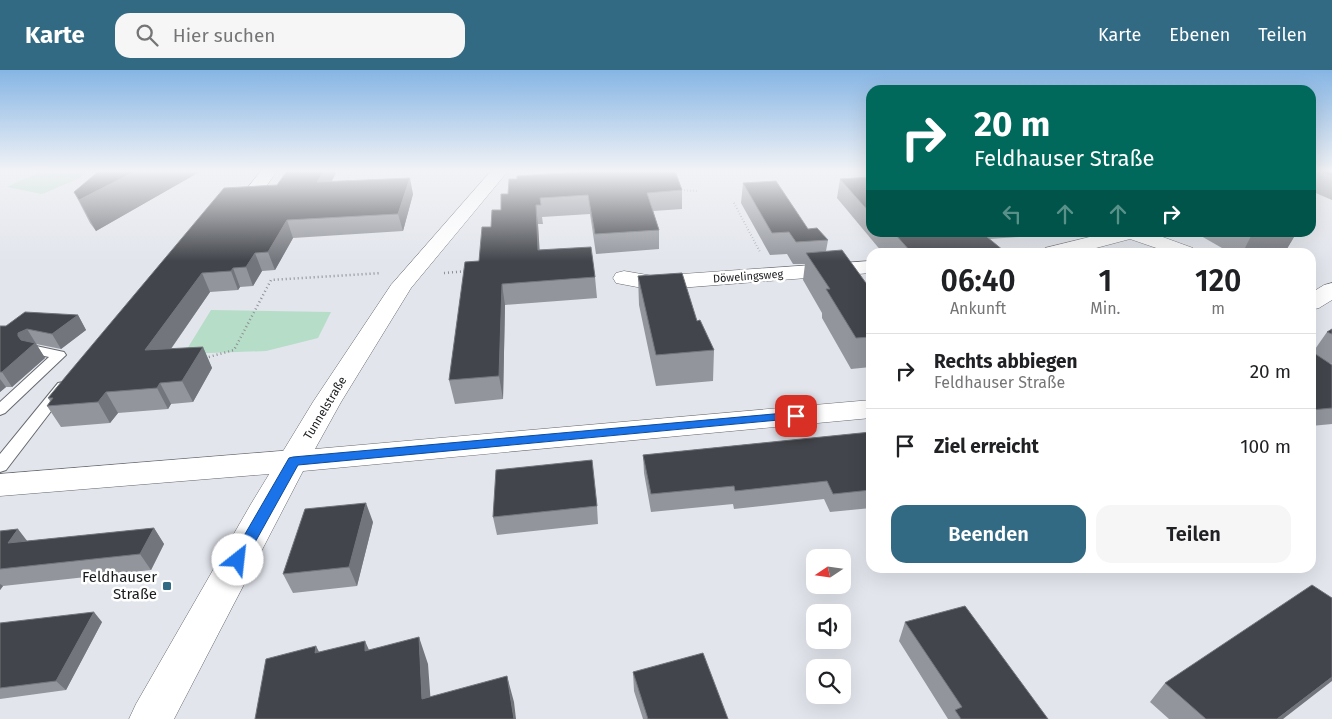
<!DOCTYPE html>
<html lang="de">
<head>
<meta charset="utf-8">
<style>
  body { margin:0; font-family:"Fira Sans",sans-serif; background:#f6f6f6; color:#202124; height:100vh; display:flex; flex-direction:column; font-size:19px; white-space:nowrap }
  * { box-sizing:border-box; margin:0 }
  p { font-size:16px; color:#757577 }
  .icon { flex:none; width:28px; height:28px; fill:none; stroke:currentColor; stroke-width:2; stroke-linecap:round; stroke-linejoin:round }
  .map { position:relative; flex:1; overflow:hidden }
  .panel { position:absolute; left:866px; top:178px; width:450px; height:325px; display:flex; flex-direction:column; background:#fff; border-radius:15px; box-shadow:0 5px 20px #0002 }
  .panel>* { flex:none }
  .top-card { position:absolute; left:866px; top:15px; width:450px; height:152px; border-radius:15px; box-shadow:0 5px 20px #0002; background:#00695c; color:#fff; overflow:hidden }
  .needle { width:32px; rotate:257deg }
  .buttons { position:absolute; left:806px; top:479px; display:grid; gap:10px }
  .buttons a { display:grid; place-items:center; width:45px; height:45px; border-radius:10px; background:#fff; box-shadow:0 5px 20px #0002; font-size:25px }
  .pin { position:absolute; display:grid; place-items:center; width:42px; height:42px; color:#fff; margin:-21px; border-radius:10px; box-shadow:0 2px 8px #0006 }
  .me { position:absolute; width:55px; margin:-28px; rotate:29deg; stroke-linejoin:round; filter:drop-shadow(0 0 4px #0008) }
  .turn { display:flex; align-items:center; gap:18px; height:105px; padding:0 25px; font-size:22px }
  .turn .icon { width:65px; height:65px; stroke-width:2.5 }
  .turn b { display:block; font-size:35px; line-height:42px }
  .lanes { display:flex; align-items:center; height:48px; padding:0 25px; background:#0003; justify-content:center; gap:25px; direction:ltr }
  .lanes .off { opacity:.35 }
  .eta { display:flex; justify-content:space-evenly; align-items:center; height:85px; text-align:center }
  .eta b { font-size:30px; font-weight:600; line-height:35px }
  .button { display:flex; gap:10px; margin-top:auto; padding:10px 25px }
  .button a { flex:1; height:58px; border-radius:15px; background:#326a84; color:#fff; font-size:20px; font-weight:600; line-height:58px; text-align:center }
  .button a+a { background:#f6f6f6; color:#202124 }
  ul { padding:0; list-style:none }
  li { display:flex; align-items:center; gap:15px; height:75px; padding:0 25px; border-top:1px solid #e0e0e0 }
  li div { flex:1 }
  li b { display:block; font-size:19px }
  li em { font-style:normal }
  header { display:flex; align-items:center; gap:30px; box-sizing:border-box; height:70px; padding:0 25px; background:#326a84; color:#fff }
  header strong { font-size:24px }
  nav { display:flex; gap:28px; margin-inline-start:auto; font-size:18px }
  .search { width:350px; height:45px; background:#f6f6f6; display:flex; align-items:center; gap:12px; box-sizing:border-box; padding:0 18px; border-radius:15px; color:#757577; font-size:19px }
  .map>svg:first-child { display:block }
  .green { fill:#b6ddc8 }
  .lines { fill:none; stroke-linecap:round; stroke-linejoin:round }
  .lane-casing { stroke:#65686e; stroke-width:2 }
  .street-casing { stroke:#65686e; stroke-width:1 }
  .secondary-casing { stroke:#65686e; stroke-width:1 }
  .path-far1 { stroke:#8e9095; stroke-width:2; stroke-dasharray:0.5 2.5; stroke-linecap:butt }
  .path { stroke:#8e9095; stroke-width:2.5; stroke-dasharray:1 3; stroke-linecap:butt }
  .lane { fill:#fff; fill-rule:evenodd }
  .street { fill:#fff; fill-rule:evenodd }
  .secondary { fill:#fff; fill-rule:evenodd }
  .wall { fill:#92959c }
  .shaded-wall { fill:#72757b }
  .building { fill:#42454b; stroke:#72757b }
  .route { fill:#1a73e8; stroke:#114b97 }
  .poi-dot { fill:#326a84; stroke:#fff; stroke-width:2 }
  .labels { text-anchor:middle; stroke-width:5; stroke-linejoin:round; paint-order:stroke }
  .far-street-label { font-size:11px; fill:#1a1b1d; stroke:#fff }
  .street-label { font-size:12px; fill:#1a1b1d; stroke:#fff }
  .near-poi-label { font-size:15px; fill:#1a1b1d; stroke:#fff; text-anchor:end }
</style>
</head>
<body>
<header>
<strong>Karte</strong>
<div class="search"><svg class="icon" aria-label="search" viewBox="0 0 24 24"><circle cx="10" cy="10" r="6"/><path d="M15 15l6 6"/></svg>Hier suchen</div>
<nav><a>Karte</a><a>Ebenen</a><a>Teilen</a></nav>
</header>
<div class="map">
<svg width="1332" height="649" viewBox="0 0 1332 649">
  <rect width="100%" height="100%" fill="#e2e5ec"/>
  <path class="green" d="M42 101H87L80 108 42 124 7 117Z
    M211 240 331 242 318 268 266 281 184 284Z"/>
  <g class="lines">
    <g class="lane-casing">
      <path id="lane" d="M36 276 64 282 66 285 5 343 0 345V332L49 287 31 283 29 280Z
        M63 312 68 313 70 316 68 319 6 400 0 402V384L58 313Z"/>
    </g>
    <g class="street-casing">
      <path id="street" d="M261 101H277L260 125 254 126 248 125 245 121Z
        M1110 162H1149L1193 178 1196 182H1168L1130 169 1081 182H1042L1045 178Z
        M871 191V203L653 220 616 213 613 208 616 203 624 201 653 206Z
        M293 380 304 384 308 391 304 398 293 402 0 426V404Z"/>
    </g>
    <g class="secondary-casing">
      <path id="secondary" d="M491 101H508L411 218 341 332 315 379 871 330V348L303 401 174 649H129L136 634 251 434 313 332 391 215Z
        M1332 213V230L1319 238 1311 240V223L1324 215Z"/>
    </g>
    <path class="path-far1" d="M345 113 352 101
      M678 120 697 121
      M734 133 760 182"/>
    <path class="path" d="M444 203 468 201
      M205 288 234 280 271 210 381 203"/>
    <use href="#lane" class="lane"/>
    <use href="#street" class="street"/>
    <use href="#secondary" class="secondary"/>
  </g>
  <path class="wall" d="M99 101H201L96 161 90 153 74 122Z
    M287 101H337L332 111 413 124 403 161 293 168 275 200 262 201 253 216 240 217 238 220 210 222 171 279 203 277 212 298 193 332 171 334 168 339 118 343 110 353 61 357 47 336 50 331 48 328 277 115Z
    M592 101H675L682 120V139L653 141 659 160V179L596 184 590 144 542 147 543 154H538L539 180 595 207 597 228 505 235 503 329 455 334 449 310 479 191 491 157 501 140 508 124Z
    M1311 101H1332V130L1311 121Z
    M871 107V162H1020L1019 167 989 169 1004 181V182H882L837 128 840 109Z
    M743 113 808 159 828 170 826 181 871 220V297L851 299 822 248V243L803 210 805 194H793L787 184 770 185 741 133Z
    M1194 162H1297L1285 182H1229Z
    M638 206 697 251 714 280 713 311 656 316 639 235Z
    M78 245 86 260 61 279 36 274 45 288 12 317H6L0 322V256H6Z
    M1332 259V294L1329 293 1332 295V354L1311 356V281L1313 282 1327 262Z
    M871 362V438L830 442 824 429 734 439 733 434 651 442 644 403 643 385Z
    M597 436 598 454 497 465 493 447Z
    M373 452 357 516 293 523 283 504Z
    M154 458 164 474 151 500 3 516 0 520V461L27 471Z
    M102 552 66 620 0 629V553Z
    M905 552 1048 649H948L899 571Z
    M633 602 728 649H643L634 621Z
    M1165 613 1283 649H1169L1150 632Z"/>
  <path class="shaded-wall" d="M136 101H201L96 161 79 130Z
    M324 101H337L322 128 317 112Z
    M410 108 413 124 403 161 398 144Z
    M536 135 538 154 541 201 538 180Z
    M287 150 293 168 275 200 268 182Z
    M1253 162H1297L1285 182H1243Z
    M255 183 262 201 253 216 246 197Z
    M233 198 240 217 238 220 231 201Z
    M202 203 210 222 156 300 145 280Z
    M502 214 505 235 503 329 499 306Z
    M78 245 86 260 61 279 52 264Z
    M27 259 45 288 12 317 2 302 18 263Z
    M203 277 212 298 193 332 182 311Z
    M0 309 6 317 0 322Z
    M160 313 171 334 168 339 157 318Z
    M106 322 118 343 110 353 98 332Z
    M366 433 373 452 357 516 349 497Z
    M154 458 164 474 151 500 140 484Z
    M18 459 31 476 8 473Z
    M0 514 3 516 0 520Z
    M94 542 102 552 66 620 56 611Z
    M419 567 428 594 432 649 422 629Z
    M365 571 377 598 365 581Z
    M316 576 330 603 315 583Z
    M507 606 514 632 516 649H514Z
    M1332 607V611L1283 649H1277Z"/>
  <path class="building" d="M99 101H136L79 130 74 122Z
    M287 101H324L317 112 410 108 398 144 287 150 268 182 255 183 246 197 233 198 231 201 202 203 145 280 203 277 182 311 160 313 157 318 106 322 98 332 47 336 53 328H48L67 305 224 118 277 115Z
    M594 101H675L682 120 647 123 659 160 595 164 588 125 540 128 541 135H536L538 180 591 177 595 207 502 214 499 306 449 310 465 192 479 191 482 157H491L492 140H501V124H508L509 109H517V106Z
    M1320 101H1332V106Z
    M871 107V144L840 109Z
    M776 111 808 159 817 158 828 170 796 172 789 162 772 163 743 113Z
    M887 162H981L1004 181H1000L1002 182H911L895 164 889 165Z
    M842 180 871 220V267L856 268 826 219H830L806 183Z
    M682 203 697 251 700 250 714 280 656 285 638 206Z
    M25 242 78 245 52 264 27 259 18 263V266L21 270 35 273 2 302H0V256H6Z
    M1332 259V264L1327 262Z
    M1311 281 1332 295V338L1311 340Z
    M1311 340 1316 344H1311Z
    M871 362V405H868L871 412V420L833 424 827 411 735 421 734 416 651 424 643 385Z
    M592 390 597 436 493 447 496 400Z
    M366 433 349 497 283 504 305 439Z
    M154 458 140 484 0 499V461L18 459 8 473Z
    M1312 515 1332 528V607L1277 649H1206L1165 613Z
    M965 536 1048 649H961L955 640 962 637 905 552Z
    M94 542 56 611 0 618V553Z
    M419 567 422 629 507 606 514 649H255L266 589 316 576 315 583 365 571V581Z
    M703 583 728 649H648L633 602Z"/>
  <linearGradient id="sky" x2="0" y2="1"><stop stop-color="#86b5e4"/><stop offset="0.53" stop-color="#f2f3f6"/><stop offset="1" stop-color="#f2f3f6" stop-opacity="0"/></linearGradient>
  <rect width="1332" height="191" fill="url(#sky)"/>
  <path class="route" d="M796 342 800 343 802 346 800 348 298 395 243 494 238 496 232 494 230 490 289 388 293 387Z"/>
  <rect class="poi-dot" x="162" y="511" width="10" height="10" rx="2.5"/>
  <g class="labels">
    <g class="far-street-label">
      <text transform="translate(748 206) rotate(-4)" y="4">Döwelingsweg</text>
    </g>
    <g class="street-label">
      <text transform="translate(325 338) rotate(-59)" y="4">Tunnelstraße</text>
    </g>
    <g class="near-poi-label">
      <text x="157" y="512">Feldhauser<tspan x="157" dy="17">Straße</tspan></text>
    </g>
  </g>
</svg>
<div class="buttons">
<a><svg class="needle" viewBox="-14 -14 28 28"><path d="M0-13l5 13h-10z" fill="#e53935"/><path d="M0 13l5-13h-10z" fill="#757577"/></svg></a>
<a><svg class="icon" aria-label="sound" viewBox="0 0 24 24"><path d="M4 9h4l5-4v14l-5-4H4zM17 9q2 3 0 6"/></svg></a>
<a><svg class="icon" aria-label="search" viewBox="0 0 24 24"><circle cx="10" cy="10" r="6"/><path d="M15 15l6 6"/></svg></a>
</div>
<div class="pin" style="left:796px;top:346px;background:#d93025"><svg class="icon" aria-label="arrive" viewBox="0 0 24 24"><path d="M6 21V4h12l-3 4 3 4H6"/></svg></div>
<svg class="me" style="left:238px;top:490px" viewBox="-20 -20 40 40"><circle r="19" fill="#fff"/><path d="M0-13L10 11 0 6-10 11z" fill="#1a73e8"/></svg>
<div class="top-card">
<div class="turn"><svg class="icon" aria-label="right" viewBox="0 0 24 24"><path d="M7 20v-9h11M14 6l5 5-5 5"/></svg><div><b>20 m</b>Feldhauser Straße</div></div>
<div class="lanes"><svg class="icon off" aria-label="left" viewBox="0 0 24 24"><path d="M17 20v-9H6M10 6l-5 5 5 5"/></svg><svg class="icon off" aria-label="ahead" viewBox="0 0 24 24"><path d="M12 20V5M6 11l6-6 6 6"/></svg><svg class="icon off" aria-label="ahead" viewBox="0 0 24 24"><path d="M12 20V5M6 11l6-6 6 6"/></svg><svg class="icon" aria-label="right" viewBox="0 0 24 24"><path d="M7 20v-9h11M14 6l5 5-5 5"/></svg></div>
</div>
<section class="panel">
<div class="eta">
<div><b>06:40</b><p>Ankunft</p></div>
<div><b>1</b><p>Min.</p></div>
<div><b>120</b><p>m</p></div>
</div>
<ul>
<li><svg class="icon" aria-label="right" viewBox="0 0 24 24"><path d="M7 20v-9h11M14 6l5 5-5 5"/></svg><div><b>Rechts abbiegen</b><p>Feldhauser Straße</p></div><em>20 m</em></li>
<li><svg class="icon" aria-label="arrive" viewBox="0 0 24 24"><path d="M6 21V4h12l-3 4 3 4H6"/></svg><div><b>Ziel erreicht</b></div><em>100 m</em></li>
</ul>
<div class="button"><a>Beenden</a><a>Teilen</a></div>
</section>
</div>
</body>
</html>
